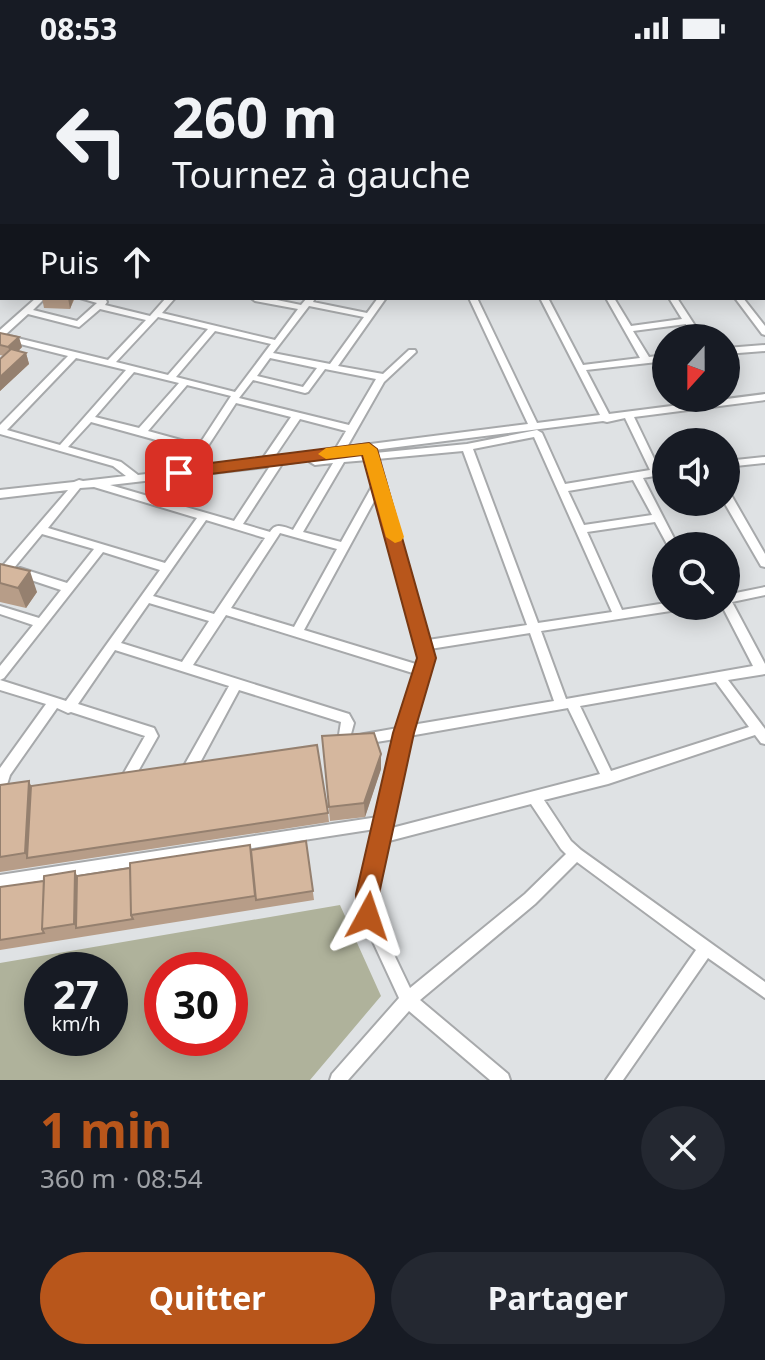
<!DOCTYPE html>
<html lang="fr">
<head>
<meta charset="utf-8">
<style>
  body { margin:0; font-family:"Noto Sans",sans-serif; background:#242831; color:#f1f3f6; height:100vh; display:flex; flex-direction:column; font-size:30px; white-space:nowrap }
  * { box-sizing:border-box; margin:0 }
  p { font-size:26px; color:#9ea1a6 }
  .icon { flex:none; width:44px; height:44px; fill:none; stroke:currentColor; stroke-width:2; stroke-linecap:round; stroke-linejoin:round }
  .map { position:relative; height:1024px; overflow:hidden }
  .details { display:flex; flex-direction:column; background:#171b24; flex:1 }
  .details>* { flex:none }
  .guide { position:absolute; left:0px; top:0px; width:766px; height:244px; box-shadow:0 4px 20px #0003; background:#171b24; color:#f1f3f6; overflow:hidden }
  .needle { width:52px; rotate:201deg }
  .fabs { position:absolute; left:652px; top:268px; display:grid; gap:16px }
  .fabs a { display:grid; place-items:center; width:88px; height:88px; border-radius:50%; background:#171b24; box-shadow:0 4px 20px #0003; font-size:40px }
  .speed { position:absolute; left:24px; top:896px; display:flex; gap:16px; font-size:40px; font-weight:700; text-align:center }
  .speed>* { display:grid; place-content:center; width:104px; height:104px; border-radius:50%; background:#171b24; box-shadow:0 4px 20px #0003; line-height:1 }
  .speed small { font-size:20px; font-weight:400 }
  .speed .limit { border:12px solid #d22; background:#fff; color:#111 }
  .pin { position:absolute; display:grid; place-items:center; width:68px; height:68px; color:#fff; margin:-34px; border-radius:16px; box-shadow:0 4px 12px #0006 }
  .me { position:absolute; width:88px; margin:-44px; rotate:5deg; stroke-linejoin:round; filter:drop-shadow(0 0 6px #0008) }
  .turn { display:flex; align-items:center; gap:28px; height:168px; padding:0 40px; font-size:36px }
  .turn .icon { width:104px; height:104px; stroke-width:2.5 }
  .turn b { display:block; font-size:56px; line-height:68px }
  .then { display:flex; align-items:center; height:76px; padding:0 40px; background:#0003; gap:16px; font-size:30px }
  .round { display:grid; place-items:center; flex:none; width:84px; height:84px; border-radius:42px; background:#242831 }
  .overview { display:flex; align-items:center; justify-content:space-between; height:136px; padding:0 40px }
  h1 { font-size:48px; font-weight:700; line-height:60px; color:#b8561b }
  .cta { display:flex; gap:16px; margin-top:auto; padding:16px 40px }
  .cta a { flex:1; height:92px; border-radius:48px; background:#b8561b; color:#fff; font-size:32px; font-weight:700; line-height:92px; text-align:center }
  .cta a+a { background:#242831; color:#f1f3f6 }
  .status { display:flex; justify-content:space-between; align-items:center; height:56px; padding:0 40px; background:#171b24; direction:ltr }
  .status svg { height:22px; fill:currentColor }
  .map>svg:first-child { display:block }
  .green { fill:#afb29b; fill-rule:evenodd }
  .lines { fill:none; stroke-linecap:round; stroke-linejoin:round }
  .minor-casing { stroke:#a7a9ab; stroke-width:4 }
  .primary-casing { stroke:#a7a9ab; stroke-width:4 }
  .minor { fill:#fff; fill-rule:evenodd }
  .primary { fill:#fff; fill-rule:evenodd }
  .wall { fill:#b79d88 }
  .shaded-wall { fill:#95806f }
  .building { fill:#d5b79e; stroke:#95806f; stroke-width:2 }
  .route { fill:#b8561b; stroke:#783812; stroke-width:2 }
  .slow { fill:#f59e0b }
</style>
</head>
<body>
<div class="status"><b>08:53</b><svg viewBox="0 0 49 12"><path d="M0 12V9h3v3zM5 12V6h3v6zM10 12V3h3v9zM15 12V0h3v12zM26 1h20v11H26zM47 4h2v5h-2z"/></svg></div>
<div class="map">
<svg width="765" height="1024" viewBox="0 0 765 1024">
  <rect width="100%" height="100%" fill="#dfe2e4"/>
  <path class="green" d="M340 849 381 940 310 1024H0V907ZM42 914H110V982H42ZM162 914H230V982H162Z"/>
  <g class="lines">
    <g class="minor-casing">
      <path id="minor" d="M35 0H41L40 2H34Z
        M82 0H88L87 2H81Z
        M126 0H132L131 2H125Z
        M188 0H194V2H188Z
        M234 0H240V2H234Z
        M284 0H290V2H284Z
        M330 0H338L341 2H333Z
        M398 0H406L404 2H396Z
        M408 0H417L420 2H411Z
        M465 0H473L471 2H463Z
        M481 0H490L493 2H484Z
        M524 0H533L530 2H521Z
        M604 0H612L609 2H601Z
        M0 11H2V15H0Z
        M764 38H765V43H764Z
        M0 42H2V46H0Z
        M0 64H2V68H0Z
        M0 77H2V85H0Z
        M764 86H765V91H764Z
        M0 111H2V115H0Z
        M764 111H765V115H764Z
        M0 122H2V131H0Z
        M0 149H2V153H0Z
        M764 192H765V197H764Z
        M0 220H2V226H0Z
        M36 242H45L33 254 77 265 97 247 80 242 106 244 107 246 105 249 150 260 166 242H175L162 257 275 284 298 253 255 245 251 242H267L301 249 307 242H315L313 246 367 257 378 242H386L338 310 383 318 409 294H415L416 296 384 326 347 391 528 368 469 242H477L537 367 600 359 540 242H548L583 309 640 302 606 242H614L631 270 682 263 669 242H677L703 282H695L686 268 633 275 649 301 666 299V305L586 314 609 358 765 338V344L634 361 659 413 666 412V418L643 422 678 490H668L655 466 587 476 622 554 666 547V550H683L681 553 677 554 541 575 566 643 753 610 722 550H726V539L765 531V539L732 546 765 608V618L728 624 765 673V688L761 687 755 679 608 728 544 744 571 785 581 794 765 926V942L708 902 623 1024H606L696 894 577 806 535 848 420 944 508 1018 510 1024H490L409 955 348 1024H330L332 1018 399 942 361 860 360 838 375 773 0 831V819L378 761 395 683 364 688 360 687 358 683 360 679 364 678 398 672 416 618 226 559 193 609 349 658 354 667 348 689 344 690 340 689 338 685 341 666 239 634 195 716 190 718 185 716 184 712 185 708 229 630 115 594 78 648 154 672 158 680 132 726 127 728 122 726 121 722 145 680 71 656 68 657 57 652 10 719 5 735 0 737V712L46 648 0 634V624L66 645 160 514 103 496 4 622 0 624V610L33 569 0 558V550L39 562 61 534 16 519 14 516 16 513 20 512 67 527 94 493 42 478 4 524 0 525V513L68 434 0 442V434L74 426 79 424 83 425 126 420 113 410 0 378V369L68 300 0 283V274ZM309 250 364 261 330 308 273 297ZM100 253 146 264 108 304 5 279 28 258 79 271ZM158 261 208 273 168 319 116 306ZM215 275 271 288 235 336 176 321ZM76 302 126 314 60 389 7 374ZM270 302 317 312 303 331 257 320ZM325 313 376 323 349 369 239 342 253 324 305 337 308 336ZM134 316 179 327 139 372 95 361ZM187 329 231 340 199 389 148 375ZM236 347 291 361 261 405 207 411 206 393ZM625 362 650 414 565 428 542 377 537 374 467 388 375 397 374 394 603 365 607 366ZM300 363 346 375 336 392 273 403ZM91 366 196 395 197 412 138 419 121 406 68 391ZM534 381 612 556 538 567 473 393ZM365 395 366 398 311 404 310 406 315 409 333 407 293 474C284 471 276 466 270 476L243 468 282 408ZM463 395 527 569 428 584 385 425 377 403ZM368 404 375 425 341 486 303 476 344 406ZM270 410 234 465 110 429 264 411ZM633 424 652 459 584 469 568 435ZM94 431 197 462 165 507 48 472 80 432ZM378 438 421 602 419 609 304 574ZM206 464 265 482 214 558 153 540ZM280 477 337 493 294 571 231 552ZM149 547 209 565 182 606 121 587ZM530 577 554 645 412 669 433 602 430 593ZM716 626 749 671 611 715 580 650ZM568 652 600 718 388 773 409 680ZM531 748 561 793 566 798 525 838 410 932 375 859 374 838 385 786Z
        M735 242H743L765 270V279L762 278Z
        M765 289V295L726 298V292Z
        M765 401V407L726 411V405Z
        M726 436 730 437 765 498V511L761 510 724 446H726Z"/>
    </g>
    <g class="primary-casing">
      <path id="primary" d="M764 131H765V139H764Z
        M764 148H765V156H764Z
        M0 179H2V187H0Z
        M0 195H2V203H0Z"/>
    </g>
    <use href="#minor" class="minor"/>
    <use href="#primary" class="primary"/>
  </g>
  <path class="wall" d="M692 0H765V34L764 35V2H691Z
    M42 242H74V244L70 253 44 252Z
    M0 277 22 291 18 295 26 297 29 308 0 335V303L4 300 0 299Z
    M0 508 37 536 26 552 0 546Z
    M322 680 381 713 365 761 330 765Z
    M29 725 31 730 328 757 329 766 0 816V729Z
    M306 785 314 844 0 894V831Z"/>
  <path class="shaded-wall" d="M68 242H74L70 253Z
    M19 281 22 291 12 302 8 291Z
    M26 297 29 308 0 335V321Z
    M30 515 37 536 26 552 18 532Z
    M381 698V713L365 761 364 747Z
    M29 725 35 740 27 802 25 797Z
    M75 815 81 829 76 872 74 868Z"/>
  <path class="building" d="M697 0H744L749 2H723L720 1 702 2Z
    M0 277 19 281 8 291 0 289Z
    M11 293 26 297 0 321V303Z
    M0 508 30 515 18 532 0 527Z
    M374 677 381 698 364 747 329 751 322 680Z
    M317 689 328 757 27 802 31 730Z
    M29 725 25 797 0 801V729Z
    M306 785 313 835 256 844 251 794Z
    M250 789 255 840 131 859 130 807Z
    M130 812 131 859 133 863 76 872 77 820Z
    M75 815 74 868 42 873 44 820Z
    M44 825 42 873 44 877 0 884V831Z"/>
  <path class="route" d="M369 387 377 393 436 602 414 677 379 838V860L376 868 368 871 359 868 356 860V838L393 677 417 602 362 399 179 422 171 417 179 411Z"/>
  <path class="slow" d="M369 387 377 393 404 481 401 485 395 487 386 481 363 399 326 403 318 398 326 392Z"/>
</svg>
<div class="fabs">
<a><svg class="needle" viewBox="-14 -14 28 28"><path d="M0-13l5 13h-10z" fill="#e53935"/><path d="M0 13l5-13h-10z" fill="#9ea1a6"/></svg></a>
<a><svg class="icon" aria-label="sound" viewBox="0 0 24 24"><path d="M4 9h4l5-4v14l-5-4H4zM17 9q2 3 0 6"/></svg></a>
<a><svg class="icon" aria-label="search" viewBox="0 0 24 24"><circle cx="10" cy="10" r="6"/><path d="M15 15l6 6"/></svg></a>
</div>
<div class="speed"><div>27<small>km/h</small></div><div class="limit">30</div></div>
<div class="pin" style="left:179px;top:417px;background:#d93025"><svg class="icon" aria-label="arrive" viewBox="0 0 24 24"><path d="M6 21V4h12l-3 4 3 4H6"/></svg></div>
<svg class="me" style="left:368px;top:860px" viewBox="-20 -20 40 40"><path d="M0-17L14 15 0 8-14 15z" fill="#b8561b" stroke="#fff" stroke-width="4"/></svg>
<div class="guide">
<div class="turn"><svg class="icon" aria-label="left" viewBox="0 0 24 24"><path d="M17 20v-9H6M10 6l-5 5 5 5"/></svg><div><b>260 m</b>Tournez à gauche</div></div>
<div class="then">Puis<svg class="icon" aria-label="ahead" viewBox="0 0 24 24"><path d="M12 20V5M6 11l6-6 6 6"/></svg></div>
</div>
</div>
<section class="details">
<div class="overview"><div><h1>1 min</h1><p>360 m · 08:54</p></div><a class="round"><svg class="icon" aria-label="close" viewBox="0 0 24 24"><path d="M6 6l12 12M18 6L6 18"/></svg></a></div>
<div class="cta"><a>Quitter</a><a>Partager</a></div>
</section>
</body>
</html>
